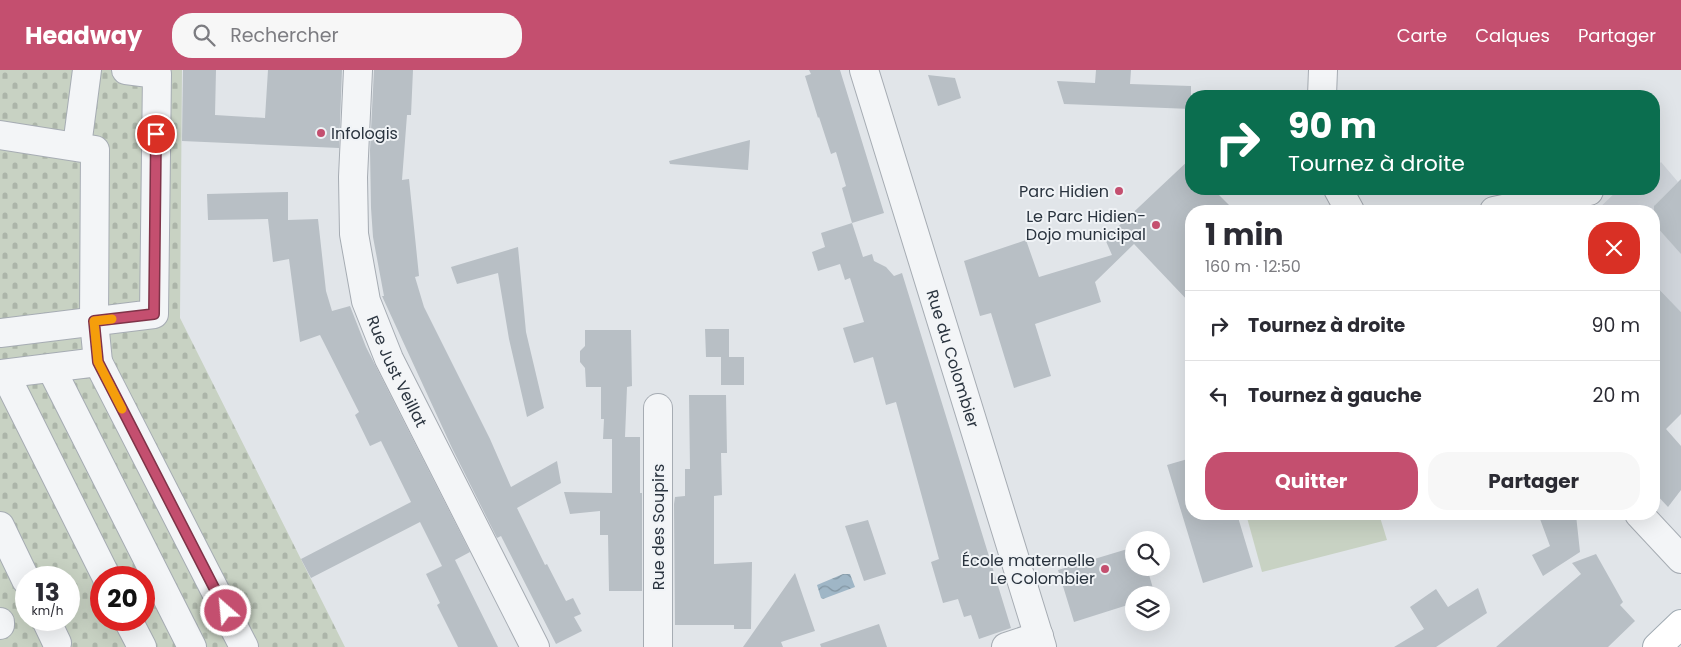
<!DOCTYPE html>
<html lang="fr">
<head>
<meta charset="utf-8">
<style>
  body { margin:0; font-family:Poppins,sans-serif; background:#f7f7f7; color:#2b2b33; height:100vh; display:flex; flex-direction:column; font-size:19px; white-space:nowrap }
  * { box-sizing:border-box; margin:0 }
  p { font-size:16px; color:#7c7c81 }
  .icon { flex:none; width:28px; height:28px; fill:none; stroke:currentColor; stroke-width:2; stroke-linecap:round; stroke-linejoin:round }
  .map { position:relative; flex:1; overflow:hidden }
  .sheet { position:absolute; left:1185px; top:135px; width:475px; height:315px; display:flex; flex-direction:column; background:#fff; border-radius:20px; box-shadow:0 5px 20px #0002 }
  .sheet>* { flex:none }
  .guide { position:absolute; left:1185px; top:20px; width:475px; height:105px; border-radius:20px; box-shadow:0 5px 20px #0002; background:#0b6e4f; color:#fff; overflow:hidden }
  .tools { position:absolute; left:1125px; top:461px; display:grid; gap:10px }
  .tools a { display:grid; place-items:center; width:45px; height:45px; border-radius:50%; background:#fff; box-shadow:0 5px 20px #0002; font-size:25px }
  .speed { position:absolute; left:15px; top:496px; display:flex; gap:10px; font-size:25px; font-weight:700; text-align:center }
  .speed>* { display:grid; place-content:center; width:65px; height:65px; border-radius:50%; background:#fff; box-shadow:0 5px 20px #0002; line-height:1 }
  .speed small { font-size:12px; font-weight:400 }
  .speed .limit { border:8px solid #d22; background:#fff; color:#111 }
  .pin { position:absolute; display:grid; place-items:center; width:42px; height:42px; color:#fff; margin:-21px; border:2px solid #fff; border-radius:50%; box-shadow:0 1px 5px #0007 }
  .me { position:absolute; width:55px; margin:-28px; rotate:333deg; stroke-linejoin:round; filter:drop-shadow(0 0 4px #0008) }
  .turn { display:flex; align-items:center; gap:18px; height:105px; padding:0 20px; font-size:22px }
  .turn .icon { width:65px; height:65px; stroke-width:2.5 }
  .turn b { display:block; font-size:35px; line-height:42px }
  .round { display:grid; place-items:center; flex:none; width:52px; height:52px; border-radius:20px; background:#f7f7f7 }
  .head { display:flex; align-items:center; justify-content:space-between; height:85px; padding:0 20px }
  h1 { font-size:30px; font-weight:700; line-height:38px }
  .cta { display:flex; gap:10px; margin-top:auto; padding:10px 20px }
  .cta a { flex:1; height:58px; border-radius:20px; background:#c44f6f; color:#fff; font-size:20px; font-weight:700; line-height:58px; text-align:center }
  .cta a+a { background:#f7f7f7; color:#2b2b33 }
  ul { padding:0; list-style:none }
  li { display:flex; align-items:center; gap:15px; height:70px; padding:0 20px; border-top:1px solid #e1e1e2 }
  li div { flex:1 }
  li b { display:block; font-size:19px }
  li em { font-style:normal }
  header { display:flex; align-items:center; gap:30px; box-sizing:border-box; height:70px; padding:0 25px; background:#c44f6f; color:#fff }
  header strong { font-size:24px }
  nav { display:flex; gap:28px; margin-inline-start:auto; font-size:18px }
  .search { width:350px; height:45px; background:#f7f7f7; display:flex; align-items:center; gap:12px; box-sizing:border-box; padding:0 18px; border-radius:20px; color:#7c7c81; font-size:19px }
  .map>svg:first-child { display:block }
  .built { fill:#cfd4da }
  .cemetery { fill:url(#cemetery-stones); fill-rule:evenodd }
  .park { fill:#c8d2c3 }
  .water { fill:url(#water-waves) }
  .building { fill:#b8bfc5 }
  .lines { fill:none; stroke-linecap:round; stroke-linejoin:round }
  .minor-casing { stroke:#a6acb3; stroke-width:30 }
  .major-casing { stroke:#a1abb3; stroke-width:30 }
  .minor { stroke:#f3f5f7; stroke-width:28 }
  .major { stroke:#fff; stroke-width:28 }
  .route-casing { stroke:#7f3348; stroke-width:12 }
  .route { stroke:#c44f6f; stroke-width:9 }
  .slow { stroke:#f59e0b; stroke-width:9 }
  .poi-dot { fill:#c44f6f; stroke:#f0f3f6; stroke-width:2 }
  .labels { text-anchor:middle; stroke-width:4; stroke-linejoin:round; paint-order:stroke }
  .poi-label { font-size:16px; fill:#2a343f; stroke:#f0f3f6; text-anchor:end }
  .street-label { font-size:16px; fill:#2a343f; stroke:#f0f3f6 }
</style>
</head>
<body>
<header>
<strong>Headway</strong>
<div class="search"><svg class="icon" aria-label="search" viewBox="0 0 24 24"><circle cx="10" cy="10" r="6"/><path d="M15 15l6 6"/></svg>Rechercher</div>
<nav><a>Carte</a><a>Calques</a><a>Partager</a></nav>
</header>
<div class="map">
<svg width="1681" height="577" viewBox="0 0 1681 577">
  <defs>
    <pattern id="cemetery-stones" width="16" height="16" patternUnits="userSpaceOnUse" patternTransform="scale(1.25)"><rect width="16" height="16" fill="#c8d2c3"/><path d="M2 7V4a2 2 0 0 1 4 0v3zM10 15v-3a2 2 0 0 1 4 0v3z" fill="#acb5a9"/></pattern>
    <pattern id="water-waves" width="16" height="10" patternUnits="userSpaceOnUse" patternTransform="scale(1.25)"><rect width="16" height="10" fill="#9fb6c6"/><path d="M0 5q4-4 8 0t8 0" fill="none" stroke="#8295a2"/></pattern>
  </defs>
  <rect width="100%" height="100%" fill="#e1e5e9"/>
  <path class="built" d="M1661 92 1678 112 1655 135 1658 138 1654 143V141H1584L1581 138 1587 132 1596 141 1616 122H1628L1631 119H1654V99Z
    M1654 154 1675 177 1681 173V242L1654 214Z"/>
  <path class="cemetery" d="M0 0H182L180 248 345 577H0ZM26 508H69V550H26ZM101 508H144V550H101Z"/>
  <path class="park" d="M1246 444H1379L1387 470 1262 502Z"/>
  <path class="water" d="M843 504H850L855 517 823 529 821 528 817 515Z"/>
  <path class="building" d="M183 0H216L215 45 265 48 268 0H342L339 78 182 71Z
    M374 0H413L411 45H407L402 110 409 109 419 206 415 207 424 237 490 369 511 417 557 391 561 413 517 438 545 495 547 494 566 531 573 528 581 544 574 547 582 561 556 574 501 466 497 468 452 378 382 226H384L373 167 371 138 370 80Z
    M809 0H840L884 143 852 153 842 118 846 116 836 82 831 84 819 47 818 48 805 6 811 4Z
    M1096 0H1131L1130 14 1191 16V39L1064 34 1057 11 1095 13Z
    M928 5 955 8 961 28 938 36Z
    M750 70 748 100 670 94 669 91Z
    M1191 88V119H1213L1235 141H1191V234L1134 174 1095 212 1101 232 1035 254 1051 306 1014 318 991 243 980 246 964 191 1026 170 1039 207 1112 185 1105 169Z
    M1681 109V184L1654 154V136Z
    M288 122V150L318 149 326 221 332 241 350 236 366 277 470 482 455 490 498 577H458L437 535 440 533 426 504 442 496 420 452 311 508 301 489 411 432 381 371 370 376 355 345 359 342 320 265 300 272 289 189 273 192 268 149 208 150 207 124Z
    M852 153 863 187 872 184 874 191 886 197 894 206 902 203 1011 558 979 569 971 545 964 547 958 529 943 533 931 492 939 489 896 332 886 335 873 287 854 293 843 258 864 252 850 208 845 210 840 194 818 201 812 182 825 177 821 163Z
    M518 177 526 262 544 338 527 347 509 269 498 203 457 214 451 197Z
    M1654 214 1681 242V344L1666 359 1681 376V420L1668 437 1654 422Z
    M705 259H729V287H744V315H721V287H706Z
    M585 260H631L632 316 627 317 625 367H640V423H642V521H609L608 465H600V441L570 444 564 422 612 423V369H603L604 349H601V317H586L585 298 580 292V281L585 276Z
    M689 325H726L727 383H721L722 425 714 426V494L752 492 751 559H734V555H675L674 434 675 427 685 426V399H690Z
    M1191 388V444H1237L1253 497 1203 513 1167 395Z
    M1576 445 1580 482 1543 506 1532 485 1550 476 1540 449Z
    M868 450 886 504 864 511 845 456Z
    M1134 477V498H1147L1155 525H1134V533L1074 552 1058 500Z
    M1596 484 1623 532 1620 535 1635 551 1608 577H1496L1581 504 1572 493Z
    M795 503 815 561 781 572 783 577H743Z
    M1478 518 1487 543 1436 577H1394L1424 559 1410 537 1436 519 1448 537Z
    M879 554 887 577H821L820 574Z"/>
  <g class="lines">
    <g class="minor-casing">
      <g id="minor">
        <path id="s1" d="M358 0 353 107 354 164 366 231 389 289 535 577"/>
        <path id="s2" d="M864 0 1042 577"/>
        <path d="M1322 26 1323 0"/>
        <path d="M0 65 95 80 94 251 98 292"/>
        <path d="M77 76 87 0"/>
        <path d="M1338 119 1350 141"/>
        <path d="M1494 141 1589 121"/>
        <path d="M0 263 154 244 157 4 126 0"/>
        <path d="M51 298 192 577"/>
        <path d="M0 304 98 292 244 577"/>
        <path d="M5 304 107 508"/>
        <path d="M658 338V577"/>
        <path d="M1639 444 1681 489"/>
        <path d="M0 456 26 510"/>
        <path d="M46 550 57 573"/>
        <path d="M128 550 142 577"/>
        <path d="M0 552V555"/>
        <path d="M1006 577 1039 566"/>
      </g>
    </g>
    <g class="major-casing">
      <path id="major" d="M1657 577 1681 554"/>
    </g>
    <use href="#minor" class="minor"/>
    <use href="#major" class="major"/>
  </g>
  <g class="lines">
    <g class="route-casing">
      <path id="route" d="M156 64 154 244 94 251 98 292 226 541"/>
    </g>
    <use href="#route" class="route"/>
    <path class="slow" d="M112 249 94 251 98 292 122 339"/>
  </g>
  <g class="poi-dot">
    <circle cx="321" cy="63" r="5"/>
    <circle cx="1119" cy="121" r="5"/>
    <circle cx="1156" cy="155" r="5"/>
    <circle cx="1105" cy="499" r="5"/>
  </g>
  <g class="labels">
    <g class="poi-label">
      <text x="331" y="69" text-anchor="start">Infologis</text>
      <text x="1109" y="127">Parc Hidien</text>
      <text x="1146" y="152">Le Parc Hidien-<tspan x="1146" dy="18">Dojo municipal</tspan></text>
      <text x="1095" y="496">École maternelle<tspan x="1095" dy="18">Le Colombier</tspan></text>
    </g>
    <g class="street-label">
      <text dy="6" stroke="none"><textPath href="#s2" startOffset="302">Rue du Colombier</textPath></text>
      <text dy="6" stroke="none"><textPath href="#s1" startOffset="309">Rue Just Veillat</textPath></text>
      <text transform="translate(658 457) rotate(-90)" y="6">Rue des Soupirs</text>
    </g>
  </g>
</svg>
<div class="tools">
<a><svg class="icon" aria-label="search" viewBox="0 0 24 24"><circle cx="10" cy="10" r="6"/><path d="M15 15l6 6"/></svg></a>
<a><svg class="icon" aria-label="layers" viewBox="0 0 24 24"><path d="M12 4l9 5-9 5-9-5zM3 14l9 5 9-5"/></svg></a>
</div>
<div class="speed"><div>13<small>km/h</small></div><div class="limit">20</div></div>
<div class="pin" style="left:156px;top:64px;background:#d93025"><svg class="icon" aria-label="arrive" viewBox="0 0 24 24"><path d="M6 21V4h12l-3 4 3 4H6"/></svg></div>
<svg class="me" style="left:226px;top:541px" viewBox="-20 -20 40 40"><circle r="17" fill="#c44f6f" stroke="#fff" stroke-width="3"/><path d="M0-11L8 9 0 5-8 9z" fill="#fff"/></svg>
<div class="guide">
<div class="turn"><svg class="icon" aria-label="right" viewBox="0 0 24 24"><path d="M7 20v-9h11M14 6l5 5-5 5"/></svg><div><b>90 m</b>Tournez à droite</div></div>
</div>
<section class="sheet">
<div class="head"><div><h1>1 min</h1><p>160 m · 12:50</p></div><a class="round" style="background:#d93025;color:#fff"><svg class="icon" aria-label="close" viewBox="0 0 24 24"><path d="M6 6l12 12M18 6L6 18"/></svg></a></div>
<ul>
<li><svg class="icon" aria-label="right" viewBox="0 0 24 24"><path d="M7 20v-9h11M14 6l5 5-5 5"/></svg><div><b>Tournez à droite</b></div><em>90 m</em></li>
<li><svg class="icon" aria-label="left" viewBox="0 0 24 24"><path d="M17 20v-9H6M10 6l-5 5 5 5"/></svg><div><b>Tournez à gauche</b></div><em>20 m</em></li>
</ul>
<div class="cta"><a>Quitter</a><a>Partager</a></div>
</section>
</div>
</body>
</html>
